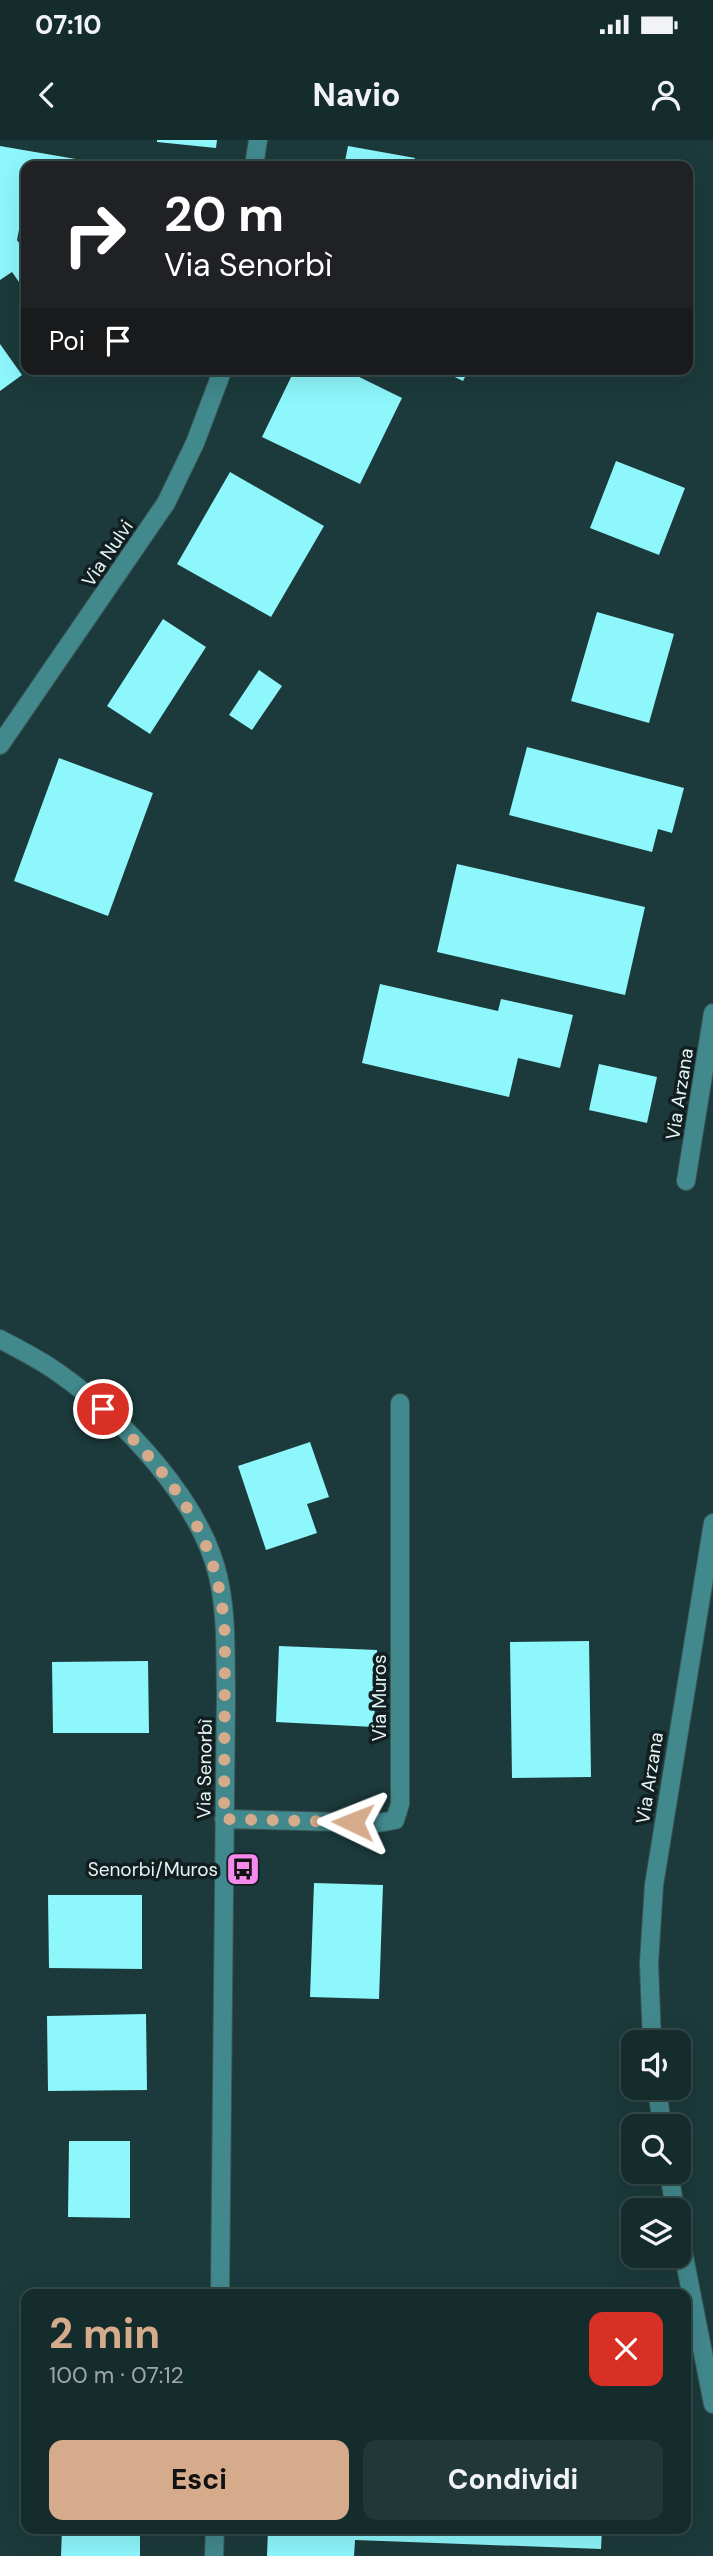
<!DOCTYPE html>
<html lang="it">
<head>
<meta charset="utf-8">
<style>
  body { margin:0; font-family:"DM Sans",sans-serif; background:#223838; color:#f1f3f6; height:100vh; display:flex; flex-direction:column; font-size:26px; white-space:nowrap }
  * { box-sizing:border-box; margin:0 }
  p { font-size:23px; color:#9da7a9 }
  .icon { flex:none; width:38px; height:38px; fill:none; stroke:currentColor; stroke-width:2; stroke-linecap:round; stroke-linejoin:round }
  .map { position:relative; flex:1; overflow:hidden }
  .side { position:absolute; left:21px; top:2149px; width:670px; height:245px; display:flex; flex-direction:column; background:#152c2c; border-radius:14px; box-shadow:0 7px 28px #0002,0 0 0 2px #344848 }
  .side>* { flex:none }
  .top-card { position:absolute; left:21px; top:21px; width:672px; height:214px; border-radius:14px; box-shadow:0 7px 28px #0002,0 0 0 2px #344848; background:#202124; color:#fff; overflow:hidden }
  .tools { position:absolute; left:621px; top:1890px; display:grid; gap:14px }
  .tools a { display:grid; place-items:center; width:70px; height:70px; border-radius:14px; background:#152c2c; box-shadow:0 7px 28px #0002,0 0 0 2px #344848; font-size:35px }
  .pin { position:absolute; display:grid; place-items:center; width:60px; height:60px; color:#fff; margin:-30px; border:4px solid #fff; border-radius:50%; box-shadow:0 2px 7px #0007 }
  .me { position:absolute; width:77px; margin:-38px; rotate:272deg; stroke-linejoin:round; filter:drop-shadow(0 0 5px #0008) }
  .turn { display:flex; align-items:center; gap:24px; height:147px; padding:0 28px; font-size:32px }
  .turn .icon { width:91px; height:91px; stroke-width:2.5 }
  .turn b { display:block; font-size:49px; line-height:60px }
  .then { display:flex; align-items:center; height:66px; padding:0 28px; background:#0003; gap:14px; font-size:26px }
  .round { display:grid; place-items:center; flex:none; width:74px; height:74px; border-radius:14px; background:#223838 }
  .head { display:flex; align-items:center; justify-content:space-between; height:119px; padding:0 28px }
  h1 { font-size:42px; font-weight:700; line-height:52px; color:#d6ab8b }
  .primary-button { display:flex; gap:14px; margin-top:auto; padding:14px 28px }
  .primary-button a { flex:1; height:80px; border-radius:14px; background:#d6ab8b; color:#111; font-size:28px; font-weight:700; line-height:80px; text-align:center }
  .primary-button a+a { background:#223838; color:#f1f3f6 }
  .status { display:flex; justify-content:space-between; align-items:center; height:49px; padding:0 35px; background:#152c2c; direction:ltr }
  .status svg { height:19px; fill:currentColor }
  header { display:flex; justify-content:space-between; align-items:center; height:91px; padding:0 28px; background:#152c2c; font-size:32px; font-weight:700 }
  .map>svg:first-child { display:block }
  .building { fill:#8ef7fc }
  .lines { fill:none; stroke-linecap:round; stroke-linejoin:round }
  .minor-casing { stroke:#3c5859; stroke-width:20 }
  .minor { stroke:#42898d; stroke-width:18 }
  .route { stroke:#d6ab8b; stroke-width:12; stroke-dasharray:0 21.6 }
  .labels { text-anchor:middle; stroke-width:7; stroke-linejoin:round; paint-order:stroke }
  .street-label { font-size:19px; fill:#e4f5f6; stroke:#121e1f }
  .poi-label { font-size:19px; fill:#e4f5f6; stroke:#121e1f; text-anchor:end }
</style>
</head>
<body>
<div class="status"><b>07:10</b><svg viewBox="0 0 49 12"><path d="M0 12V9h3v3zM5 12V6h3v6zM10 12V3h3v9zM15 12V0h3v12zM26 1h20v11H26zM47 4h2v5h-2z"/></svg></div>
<header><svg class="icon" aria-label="back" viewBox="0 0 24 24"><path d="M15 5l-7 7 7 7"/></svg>Navio<svg class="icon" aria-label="person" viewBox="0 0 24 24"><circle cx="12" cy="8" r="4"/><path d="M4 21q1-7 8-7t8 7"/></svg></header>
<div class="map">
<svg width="713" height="2416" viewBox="0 0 713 2416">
  <rect width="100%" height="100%" fill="#1c3a3b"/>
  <path class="building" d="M157 0H217L216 8 157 2Z
    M0 6 99 23 98 26H26V54L17 100 26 113V152L12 132 0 140Z
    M348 6 415 18 413 26H344Z
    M0 204 22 235 0 251Z
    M295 229H343L402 258 360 344 262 297Z
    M438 229H469L463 241Z
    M616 321 685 348 659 415 590 388Z
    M230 332 324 386 271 477 177 424Z
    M597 472 674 494 649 583 571 561Z
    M163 479 206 507 150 594 107 566Z
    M259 530 282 546 252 590 229 575Z
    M527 607 684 648 672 693 658 689 652 712 509 675Z
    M59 618 153 653 108 776 14 741Z
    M457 724 645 767 625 855 437 812Z
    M380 844 498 871 501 859 573 875 560 928 518 918 509 957 362 923Z
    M599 924 657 937 647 983 589 970Z
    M310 1302 329 1357 307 1364 317 1393 266 1410 238 1326Z
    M589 1501 591 1637 512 1638 510 1502Z
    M279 1506 377 1510 374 1587 276 1582Z
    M148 1521 149 1593H53L52 1522Z
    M314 1743 383 1745 379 1859 310 1857Z
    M48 1755H142V1829L49 1828Z
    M146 1874 147 1950 48 1951 47 1876Z
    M69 2001H130V2078L68 2077Z
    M62 2389H140V2416H61Z
    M268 2389H602L601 2409 355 2400 354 2416H267Z"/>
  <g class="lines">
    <g class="minor-casing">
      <path id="minor" d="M254 26 258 0
        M0 605 166 363 195 303 223 229
        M686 1041 713 873
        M0 1199C20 1210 41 1220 60 1234 122 1278 200 1359 218 1436 227 1474 225 1513 226 1552L220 2154
        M224 1679 378 1683 395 1680 400 1664V1263
        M652 1902 649 1823 654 1745 713 1383
        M657 1948 662 1986
        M669 2032 675 2070
        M679 2091 713 2264
        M214 2416 215 2389"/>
    </g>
    <use href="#minor" class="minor"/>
  </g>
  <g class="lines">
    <path class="route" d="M103 1269C174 1338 222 1398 225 1501L224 1679 353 1682"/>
  </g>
  <defs>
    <g id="bus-square" transform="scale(1.75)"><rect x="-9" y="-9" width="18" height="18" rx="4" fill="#f689ee" stroke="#121e1f"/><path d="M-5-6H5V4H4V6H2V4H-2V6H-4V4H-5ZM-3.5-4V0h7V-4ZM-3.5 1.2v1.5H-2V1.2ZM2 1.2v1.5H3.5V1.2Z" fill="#111"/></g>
  </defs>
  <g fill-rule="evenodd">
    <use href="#bus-square" x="243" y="1729"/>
  </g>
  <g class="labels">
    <g class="street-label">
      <text transform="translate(107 413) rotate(-56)" y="7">Via Nulvi</text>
      <text transform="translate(679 954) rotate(-81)" y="7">Via Arzana</text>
      <text transform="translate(379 1558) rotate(-90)" y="7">Via Muros</text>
      <text transform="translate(204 1629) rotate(-89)" y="7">Via Senorbì</text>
      <text transform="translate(649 1638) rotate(-81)" y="7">Via Arzana</text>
    </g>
    <g class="poi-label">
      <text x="218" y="1736">Senorbi/Muros</text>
    </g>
  </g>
</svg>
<div class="tools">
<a><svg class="icon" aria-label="sound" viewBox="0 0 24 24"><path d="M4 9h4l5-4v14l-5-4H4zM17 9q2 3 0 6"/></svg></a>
<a><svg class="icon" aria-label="search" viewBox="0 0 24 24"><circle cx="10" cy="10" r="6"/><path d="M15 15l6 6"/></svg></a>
<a><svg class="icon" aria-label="layers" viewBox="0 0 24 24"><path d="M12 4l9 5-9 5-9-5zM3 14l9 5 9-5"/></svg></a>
</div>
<div class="pin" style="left:103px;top:1269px;background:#d93025"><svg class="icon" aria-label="arrive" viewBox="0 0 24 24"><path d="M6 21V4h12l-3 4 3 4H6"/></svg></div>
<svg class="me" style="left:353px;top:1682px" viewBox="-20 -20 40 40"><path d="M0-17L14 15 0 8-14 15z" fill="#d6ab8b" stroke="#fff" stroke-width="4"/></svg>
<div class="top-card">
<div class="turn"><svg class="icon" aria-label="right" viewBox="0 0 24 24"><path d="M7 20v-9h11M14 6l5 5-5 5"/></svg><div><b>20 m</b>Via Senorbì</div></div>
<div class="then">Poi<svg class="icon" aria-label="arrive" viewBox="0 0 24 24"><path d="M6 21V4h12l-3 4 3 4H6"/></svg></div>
</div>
<section class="side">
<div class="head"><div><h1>2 min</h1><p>100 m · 07:12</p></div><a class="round" style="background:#d93025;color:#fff"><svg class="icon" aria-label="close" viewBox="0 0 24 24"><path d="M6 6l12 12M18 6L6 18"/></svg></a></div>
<div class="primary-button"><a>Esci</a><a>Condividi</a></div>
</section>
</div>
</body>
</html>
